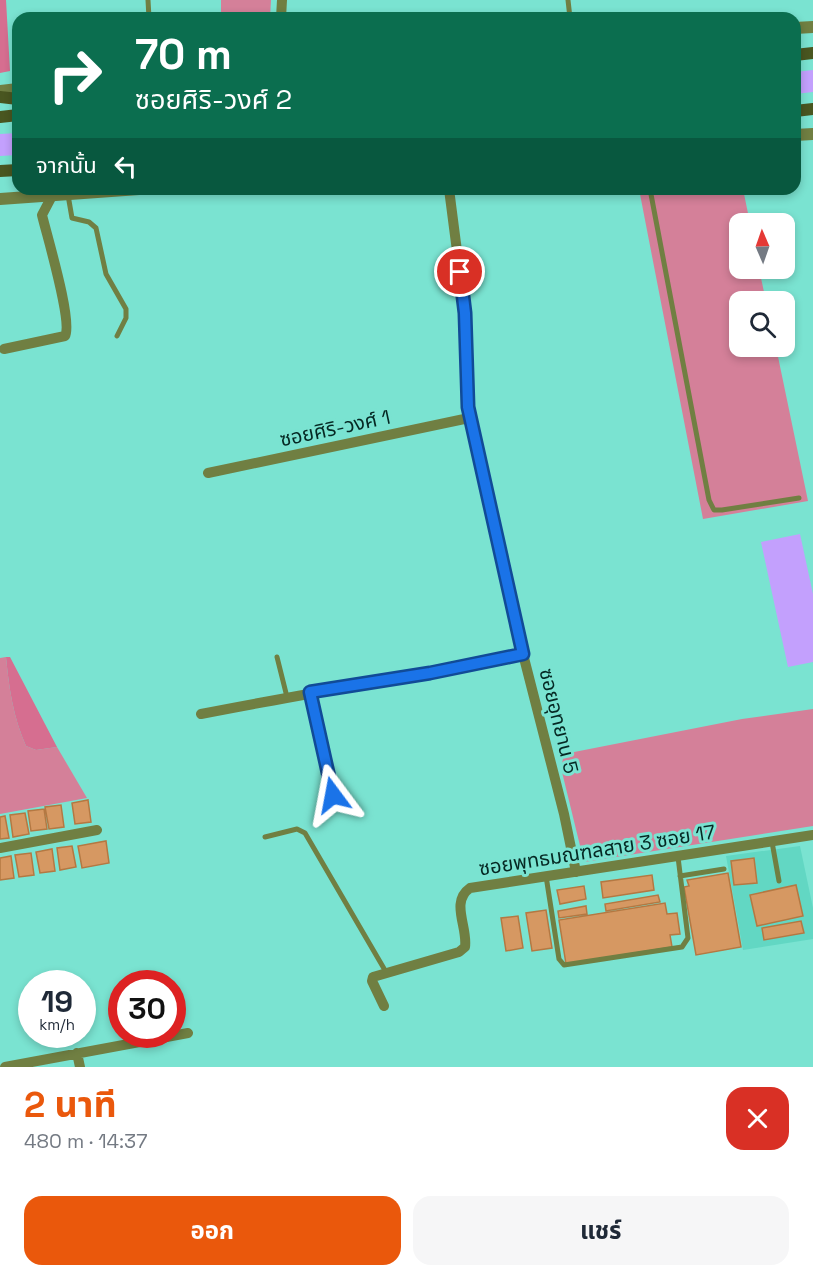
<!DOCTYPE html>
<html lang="th">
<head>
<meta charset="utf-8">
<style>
  body { margin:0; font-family:"Space Grotesk","Noto Sans Thai",sans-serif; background:#f6f6f7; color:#1f2937; height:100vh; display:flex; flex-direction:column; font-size:22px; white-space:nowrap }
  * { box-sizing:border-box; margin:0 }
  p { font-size:20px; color:#747a83 }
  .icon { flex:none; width:33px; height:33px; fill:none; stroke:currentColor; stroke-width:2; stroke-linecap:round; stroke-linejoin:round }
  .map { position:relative; height:1067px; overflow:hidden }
  .drawer { display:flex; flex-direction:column; background:#fff; flex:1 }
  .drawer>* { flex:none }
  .banner { position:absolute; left:12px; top:12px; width:789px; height:183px; border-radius:18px; box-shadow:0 3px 9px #0003; background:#0b6e4f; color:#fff; overflow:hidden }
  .needle { width:39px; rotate:358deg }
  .buttons { position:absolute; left:729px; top:213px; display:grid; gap:12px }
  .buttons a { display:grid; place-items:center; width:66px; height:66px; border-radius:12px; background:#fff; box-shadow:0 3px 9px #0003; font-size:30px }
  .speed { position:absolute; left:18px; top:970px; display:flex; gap:12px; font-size:30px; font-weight:700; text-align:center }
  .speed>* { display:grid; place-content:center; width:78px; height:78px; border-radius:50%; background:#fff; box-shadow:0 3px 9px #0003; line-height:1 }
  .speed small { font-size:15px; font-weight:400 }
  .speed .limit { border:9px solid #d22; background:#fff; color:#111 }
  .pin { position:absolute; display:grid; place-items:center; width:51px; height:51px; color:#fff; margin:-26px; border:3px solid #fff; border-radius:50%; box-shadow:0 2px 6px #0007 }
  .me { position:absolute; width:66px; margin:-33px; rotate:347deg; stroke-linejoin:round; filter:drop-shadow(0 0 4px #0008) }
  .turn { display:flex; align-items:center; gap:21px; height:126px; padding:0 24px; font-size:27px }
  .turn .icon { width:78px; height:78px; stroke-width:2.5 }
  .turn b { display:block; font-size:42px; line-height:51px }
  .then { display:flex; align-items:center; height:57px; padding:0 24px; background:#0003; gap:12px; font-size:22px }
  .round { display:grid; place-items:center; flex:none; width:63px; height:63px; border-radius:18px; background:#f6f6f7 }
  .summary { display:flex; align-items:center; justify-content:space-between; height:102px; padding:0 24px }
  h1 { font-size:36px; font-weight:700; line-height:45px; color:#ea580c }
  .button { display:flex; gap:12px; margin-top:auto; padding:12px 24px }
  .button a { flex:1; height:69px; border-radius:18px; background:#ea580c; color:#fff; font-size:24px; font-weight:700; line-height:69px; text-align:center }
  .button a+a { background:#f6f6f7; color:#1f2937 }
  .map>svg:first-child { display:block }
  .built { fill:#62d7c3 }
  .green { fill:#d48099 }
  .forest { fill:#d66e90 }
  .water { fill:#c3a0fd }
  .building { fill:#d69862; stroke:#b47842; stroke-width:1.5 }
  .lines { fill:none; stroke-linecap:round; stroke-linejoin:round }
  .service { stroke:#707f42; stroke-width:5 }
  .minor { stroke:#707f42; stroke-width:10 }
  .tertiary { stroke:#707f42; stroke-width:12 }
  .secondary { stroke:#495620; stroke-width:12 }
  .route-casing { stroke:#114b97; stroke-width:15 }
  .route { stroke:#1a73e8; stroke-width:10 }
  .labels { text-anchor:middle; stroke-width:6; stroke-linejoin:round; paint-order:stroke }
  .street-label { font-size:20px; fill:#052823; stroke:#7ae3d1 }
</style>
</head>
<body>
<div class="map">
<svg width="813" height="1067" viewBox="0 0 813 1067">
  <rect width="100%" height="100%" fill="#7ae3d1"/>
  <path class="built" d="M800 846 813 908V939L743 950 726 856Z"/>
  <path class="green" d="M221 0H271L270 18H221Z
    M639 189H743L750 223 740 224V268L759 269 766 301 740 302V346L776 347 808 501 703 519Z
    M6 657C9 688 13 717 26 746L36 750 57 747 87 798 0 814V658Z
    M813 709V826L584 862 561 768 564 754 742 719Z"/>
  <path class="forest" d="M0 0H6L10 71 0 73Z
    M6 657H10L57 747 36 750 26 746C13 717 9 688 6 657Z"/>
  <path class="water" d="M813 70V92L795 94V72Z
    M18 133V155L0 156V134Z
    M800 534 813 594V662L788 667 761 542Z"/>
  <path class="building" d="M88 800 91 822 75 824 72 803Z
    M61 805 64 827 49 829 45 807Z
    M44 809 47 829 31 831 28 811Z
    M25 813 29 834 13 837 10 815Z
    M5 816 9 838 0 839V817Z
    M106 841 109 863 82 868 78 846Z
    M72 846 76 867 60 870 57 848Z
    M52 849 55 871 40 873 36 852Z
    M31 853 34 875 19 877 15 855Z
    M11 856 14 878 0 880V858Z
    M754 858 757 883 734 885 731 861Z
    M728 873 741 947 696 955 684 887 689 886 687 880Z
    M652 875 654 890 603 898 601 882Z
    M796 885 803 916 757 926 750 895Z
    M584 886 586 899 560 904 557 890Z
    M658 895 660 902 606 911 605 904Z
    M665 903 667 914 677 913 680 934 670 935 672 947 566 964 559 920Z
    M586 906 587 914 559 918 558 911Z
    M546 910 552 948 532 951 526 913Z
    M518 916 523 948 506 951 501 918Z
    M801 921 804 933 764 940 762 928Z"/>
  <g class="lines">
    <path class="service" d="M148 0 149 18
      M568 0 570 18
      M650 189 709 500 714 510H722L799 498
      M68 195 72 218 89 222 96 228 106 274 126 309V318L117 336
      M277 657 287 697
      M265 837 297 829 305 833 386 972
      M772 842 779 881
      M546 876 559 959 564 965 682 947 688 938 678 857
      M680 876 724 869"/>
    <path class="minor" d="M281 18 282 0
      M449 189 465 313 469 418 523 654 564 814 576 872
      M4 349 65 336C73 322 47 236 42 215L52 196
      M208 473 469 418
      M311 692 333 795
      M201 714C308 693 416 676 523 654
      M0 848 97 830
      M384 1006 372 981 373 977 459 952 465 947C468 927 450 902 470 888L813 835
      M77 1053 80 1067
      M5 1067 188 1033"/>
    <path class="tertiary" d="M795 28 813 27
      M0 91 18 89
      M795 135 813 134
      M0 199 139 189"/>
    <path class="secondary" d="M795 55 813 53
      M0 97 18 99
      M795 111 813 109
      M0 117 18 115
      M0 171 18 170"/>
  </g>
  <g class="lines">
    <g class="route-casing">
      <path id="route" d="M333 795 310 692 430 673 523 654 468 407 465 313 460 272"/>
    </g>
    <use href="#route" class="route"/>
  </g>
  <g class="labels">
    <g class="street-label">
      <text transform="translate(335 428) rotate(-12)" y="7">ซอยศิริ-วงศ์ 1</text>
      <text transform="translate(559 721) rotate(76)" y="7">ซอยอุทยาน 5</text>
      <text transform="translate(597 850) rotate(-9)" y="7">ซอยพุทธมณฑลสาย 3 ซอย 17</text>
    </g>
  </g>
</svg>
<div class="buttons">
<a><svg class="needle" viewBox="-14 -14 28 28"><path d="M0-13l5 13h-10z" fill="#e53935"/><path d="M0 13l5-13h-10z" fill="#747a83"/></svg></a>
<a><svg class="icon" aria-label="search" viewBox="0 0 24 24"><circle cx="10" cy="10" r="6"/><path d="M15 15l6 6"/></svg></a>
</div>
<div class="speed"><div>19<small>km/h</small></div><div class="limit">30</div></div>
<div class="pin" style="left:460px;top:272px;background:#d93025"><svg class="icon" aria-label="arrive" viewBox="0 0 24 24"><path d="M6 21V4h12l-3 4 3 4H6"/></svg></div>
<svg class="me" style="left:333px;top:795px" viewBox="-20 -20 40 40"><path d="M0-17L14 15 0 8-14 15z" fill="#1a73e8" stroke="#fff" stroke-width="4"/></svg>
<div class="banner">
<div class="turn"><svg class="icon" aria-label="right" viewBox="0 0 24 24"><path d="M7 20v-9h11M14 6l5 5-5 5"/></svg><div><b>70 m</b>ซอยศิริ-วงศ์ 2</div></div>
<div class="then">จากนั้น<svg class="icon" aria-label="left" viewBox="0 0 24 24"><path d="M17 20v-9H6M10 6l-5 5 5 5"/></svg></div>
</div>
</div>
<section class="drawer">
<div class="summary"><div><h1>2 นาที</h1><p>480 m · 14:37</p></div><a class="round" style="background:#d93025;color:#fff"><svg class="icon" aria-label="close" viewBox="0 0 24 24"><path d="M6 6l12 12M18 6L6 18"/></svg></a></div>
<div class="button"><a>ออก</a><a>แชร์</a></div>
</section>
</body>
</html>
